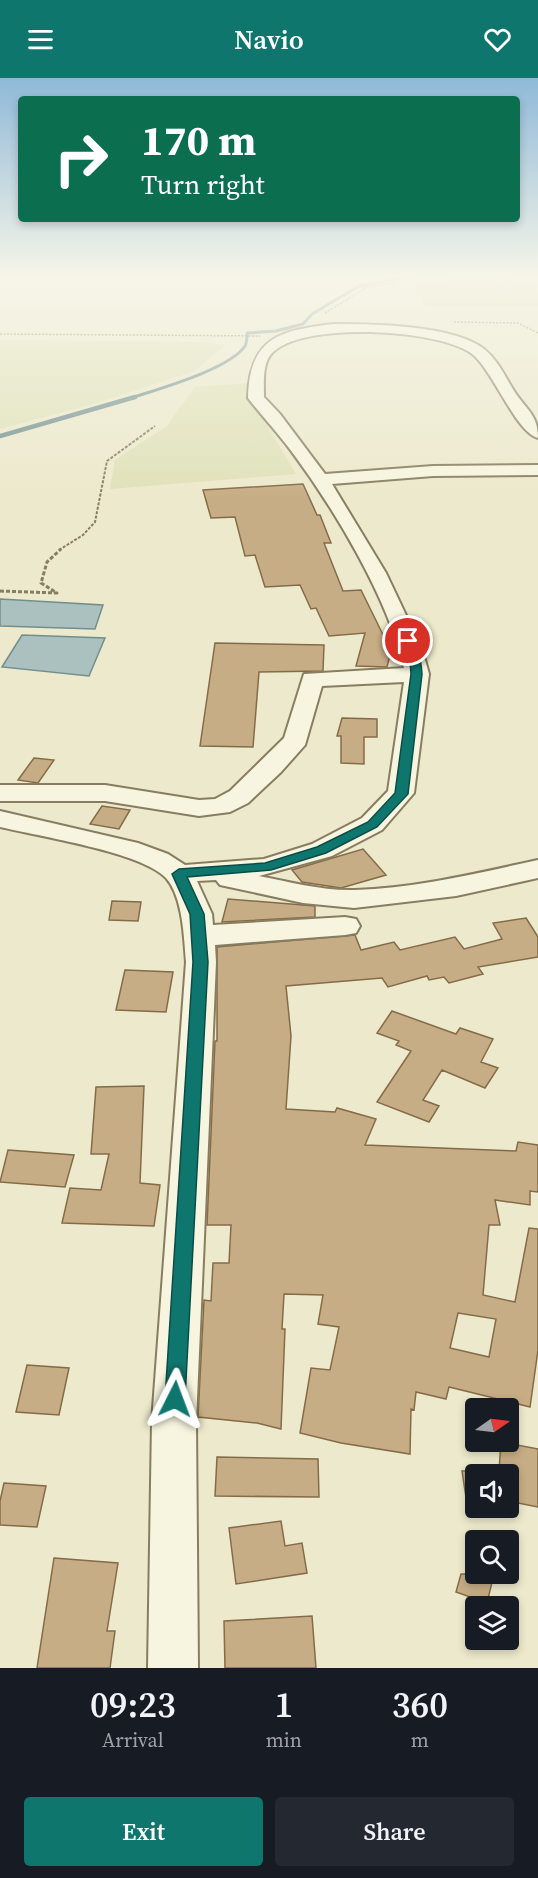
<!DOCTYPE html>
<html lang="en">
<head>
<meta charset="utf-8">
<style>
  body { margin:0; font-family:"Source Serif 4",serif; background:#242831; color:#f1f3f6; height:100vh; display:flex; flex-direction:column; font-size:22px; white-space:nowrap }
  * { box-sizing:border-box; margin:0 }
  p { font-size:20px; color:#9ea1a6 }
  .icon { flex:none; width:33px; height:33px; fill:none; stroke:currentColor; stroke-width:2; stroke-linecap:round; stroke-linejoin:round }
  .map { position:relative; height:1590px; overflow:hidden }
  .drawer { display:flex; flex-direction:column; background:#171b24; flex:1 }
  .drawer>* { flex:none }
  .hud { position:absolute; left:18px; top:18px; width:502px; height:126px; border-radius:6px; box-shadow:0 3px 9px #0003; background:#0b6e4f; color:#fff; overflow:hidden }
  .needle { width:39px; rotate:76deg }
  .tools { position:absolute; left:465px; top:1320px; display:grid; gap:12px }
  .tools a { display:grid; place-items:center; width:54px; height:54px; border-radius:6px; background:#171b24; box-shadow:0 3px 9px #0003; font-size:30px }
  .pin { position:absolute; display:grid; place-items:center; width:51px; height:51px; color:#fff; margin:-26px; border:3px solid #fff; border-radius:50%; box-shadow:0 2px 6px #0007 }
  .me { position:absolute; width:66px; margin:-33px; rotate:3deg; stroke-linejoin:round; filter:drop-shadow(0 0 4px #0008) }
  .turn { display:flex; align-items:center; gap:21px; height:126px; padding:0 24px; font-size:27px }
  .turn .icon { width:78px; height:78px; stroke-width:2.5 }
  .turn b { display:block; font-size:42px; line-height:51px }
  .eta { display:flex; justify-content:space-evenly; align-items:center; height:102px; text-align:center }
  .eta b { font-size:36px; font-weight:600; line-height:42px }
  .button { display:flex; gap:12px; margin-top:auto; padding:12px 24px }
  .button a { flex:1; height:69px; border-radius:6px; background:#0f766e; color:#fff; font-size:24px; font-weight:600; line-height:69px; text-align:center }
  .button a+a { background:#242831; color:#f1f3f6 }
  header { display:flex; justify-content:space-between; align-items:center; height:78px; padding:0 24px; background:#0f766e; color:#fff; font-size:27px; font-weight:600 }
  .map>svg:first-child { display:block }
  .farmland { fill:#e0e1b9 }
  .water { fill:#abc1bf; stroke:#728f8e; stroke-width:1.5 }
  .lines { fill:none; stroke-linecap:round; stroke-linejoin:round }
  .stream-far1 { stroke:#728f8e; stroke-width:3 }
  .stream { stroke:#728f8e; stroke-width:4.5 }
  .building { fill:#c7ad85; stroke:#856c48; stroke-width:1.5; fill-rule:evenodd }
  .minor-casing { stroke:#887d61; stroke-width:4 }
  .path-far2 { stroke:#887d61; stroke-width:1.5; stroke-dasharray:2 1.5; stroke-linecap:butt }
  .path-far1 { stroke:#887d61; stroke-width:2; stroke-dasharray:3 1.5; stroke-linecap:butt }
  .path { stroke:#887d61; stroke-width:3; stroke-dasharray:4 2; stroke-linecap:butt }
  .minor { fill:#f7f5df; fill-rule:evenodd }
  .route { fill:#0f766e; stroke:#0a4d48; stroke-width:1.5 }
</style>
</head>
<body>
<header><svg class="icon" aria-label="menu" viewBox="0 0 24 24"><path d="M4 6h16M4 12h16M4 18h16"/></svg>Navio<svg class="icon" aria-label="heart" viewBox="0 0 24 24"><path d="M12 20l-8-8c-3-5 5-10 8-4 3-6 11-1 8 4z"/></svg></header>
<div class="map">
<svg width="538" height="1590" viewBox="0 0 538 1590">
  <rect width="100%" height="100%" fill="#ece9cc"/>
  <path class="farmland" d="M462 203 533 204 538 207V229L425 228 412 206Z
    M0 262 204 264 225 267 195 293 97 325 0 351Z
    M248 305 250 319 296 396 110 411 115 382 167 348 195 309Z"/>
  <path class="water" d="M0 521 103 527 95 551 0 548Z
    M22 557 105 560 89 598 2 589Z"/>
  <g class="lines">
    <path class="stream-far1" d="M403 199H417
      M450 199H512
      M131 320C158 311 230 291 245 268 247 265 247 259 247 255L276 253 303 246 312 236 359 208 406 199"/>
    <path class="stream" d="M0 358 135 319"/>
  </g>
  <path class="building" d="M303 406 317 437H320L331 465H324L343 513 361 512 391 573 387 589 356 588 365 555 329 558 316 530 311 531 300 507 265 509 255 477 245 478 235 439 211 440 203 412Z
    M215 565 324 567 323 593 259 594 253 669 200 668Z
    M342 640 377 641V659H364V686L341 685V658H337Z
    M34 680 54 682 38 705 18 702Z
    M102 728 130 732 119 751 90 746Z
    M363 771 386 797 341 810 302 804 292 792Z
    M228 821 315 828V839L222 844Z
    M112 823 141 824 138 843 109 842Z
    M526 840 538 859V879L478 889 483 896 449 905 444 899 429 902 427 898 388 909 382 900 286 908 291 958 286 1031 335 1034 337 1030 376 1041 365 1067 516 1073 518 1064 538 1067V1114L530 1113V1127L495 1122 500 1147H489L483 1217 515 1224 529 1150 538 1151V1272L530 1329 449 1309 446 1321 416 1314 414 1332 411 1331 410 1376 341 1365 300 1355 311 1290 330 1292 339 1249 318 1246 323 1217 284 1216 282 1251H285L281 1351 257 1345 198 1339 204 1222 211 1223 213 1185H229L231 1147H207L215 963H217V869L355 857 361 872 394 864 400 872 455 859 464 871 502 861 493 845ZM458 1235 496 1241 489 1279 450 1270Z
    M125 892 173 894 166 934 116 932Z
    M392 933 456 956 460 950 493 961 481 984 498 990 485 1010 442 992 423 1022 439 1028 429 1044 377 1024 411 973 396 967 399 963 377 955Z
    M144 1008 140 1105 160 1107 154 1148 62 1145 70 1110 101 1112 109 1076H91L96 1009Z
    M8 1072 74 1077 65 1109 0 1104Z
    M27 1287 69 1290 59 1337 16 1334Z
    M501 1364 538 1371V1429L508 1423V1396H476V1430H499L500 1438 469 1439 462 1393 499 1392Z
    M217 1379 318 1381 319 1419 215 1418Z
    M4 1405 46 1408 37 1449 0 1447V1423Z
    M281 1443 285 1468 302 1465 307 1495 236 1506 229 1450Z
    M54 1480 118 1485 107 1553H115L110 1590H37Z
    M461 1496H494L487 1525 456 1514Z
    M312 1538 316 1590H225L224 1543Z"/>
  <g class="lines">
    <g class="minor-casing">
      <path id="minor" d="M334 246C373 246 453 247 484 271 499 283 506 301 516 316 528 333 538 338 538 360 515 354 493 291 471 275 437 251 303 243 272 275 262 285 264 306 264 319L280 336 325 396 433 388 538 387V397L433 398 332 406 386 495 422 571 429 596 414 715 382 752 332 778 259 798C290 804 323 813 355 812 416 810 478 795 538 782V800L456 818 354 830 303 825 220 807 216 802 197 803 212 836 213 847 345 839 356 841 360 848 356 855 345 857 215 867 216 884 196 1344 198 1590H148L152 1344 186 884C184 860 183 819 166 800 142 774 37 758 0 749V733L138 765 168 776 185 787 264 781 312 766 362 740 388 713 404 604 322 608 305 667 281 694 248 725 230 734 199 738 105 723H0V707H105L199 722 215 721 230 713 284 660 304 596 404 590C388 519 332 427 289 370 276 353 261 337 248 320 249 259 281 252 334 246Z"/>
    </g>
    <path class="path-far2" d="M325 235 367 209 398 205
      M454 244 518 245 538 255
      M0 256 260 258"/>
    <path class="path-far1" d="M59 472 83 457 95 444 107 383 155 348"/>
    <path class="path" d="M0 513 57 515 41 505 47 484 61 471"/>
    <use href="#minor" class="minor"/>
  </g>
  <linearGradient id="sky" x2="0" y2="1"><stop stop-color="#8fb9d8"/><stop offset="0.47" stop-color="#f6f5e8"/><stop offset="1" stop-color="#f6f5e8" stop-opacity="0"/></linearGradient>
  <rect width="538" height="421" fill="url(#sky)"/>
  <path class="route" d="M408 560C419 565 421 584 422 596L408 716 377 749 326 775 271 792 187 799 204 836 208 884 185 1321 182 1328 175 1331 168 1328 165 1321 193 884 190 836 172 796 179 791 265 785 317 769 368 744 395 715 411 596 410 583 402 563Z"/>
</svg>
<div class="tools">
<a><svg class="needle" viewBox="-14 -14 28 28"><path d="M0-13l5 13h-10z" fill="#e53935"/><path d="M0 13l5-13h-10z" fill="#9ea1a6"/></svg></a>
<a><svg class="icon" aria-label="sound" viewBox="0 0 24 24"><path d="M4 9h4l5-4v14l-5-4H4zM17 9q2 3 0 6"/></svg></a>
<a><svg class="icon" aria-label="search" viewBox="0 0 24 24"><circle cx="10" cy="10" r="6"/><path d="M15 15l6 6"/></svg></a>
<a><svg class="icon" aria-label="layers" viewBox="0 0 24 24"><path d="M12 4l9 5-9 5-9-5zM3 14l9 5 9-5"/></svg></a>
</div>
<div class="pin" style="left:408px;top:563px;background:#d93025"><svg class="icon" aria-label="arrive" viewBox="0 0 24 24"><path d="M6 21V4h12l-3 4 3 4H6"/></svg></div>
<svg class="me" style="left:175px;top:1321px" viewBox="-20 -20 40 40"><path d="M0-17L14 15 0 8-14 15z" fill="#0f766e" stroke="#fff" stroke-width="4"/></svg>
<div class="hud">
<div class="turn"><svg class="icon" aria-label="right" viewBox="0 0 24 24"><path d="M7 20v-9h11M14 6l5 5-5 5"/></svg><div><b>170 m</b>Turn right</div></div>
</div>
</div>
<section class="drawer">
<div class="eta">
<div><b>09:23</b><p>Arrival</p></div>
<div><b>1</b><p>min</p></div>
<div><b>360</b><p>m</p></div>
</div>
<div class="button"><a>Exit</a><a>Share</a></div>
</section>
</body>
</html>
